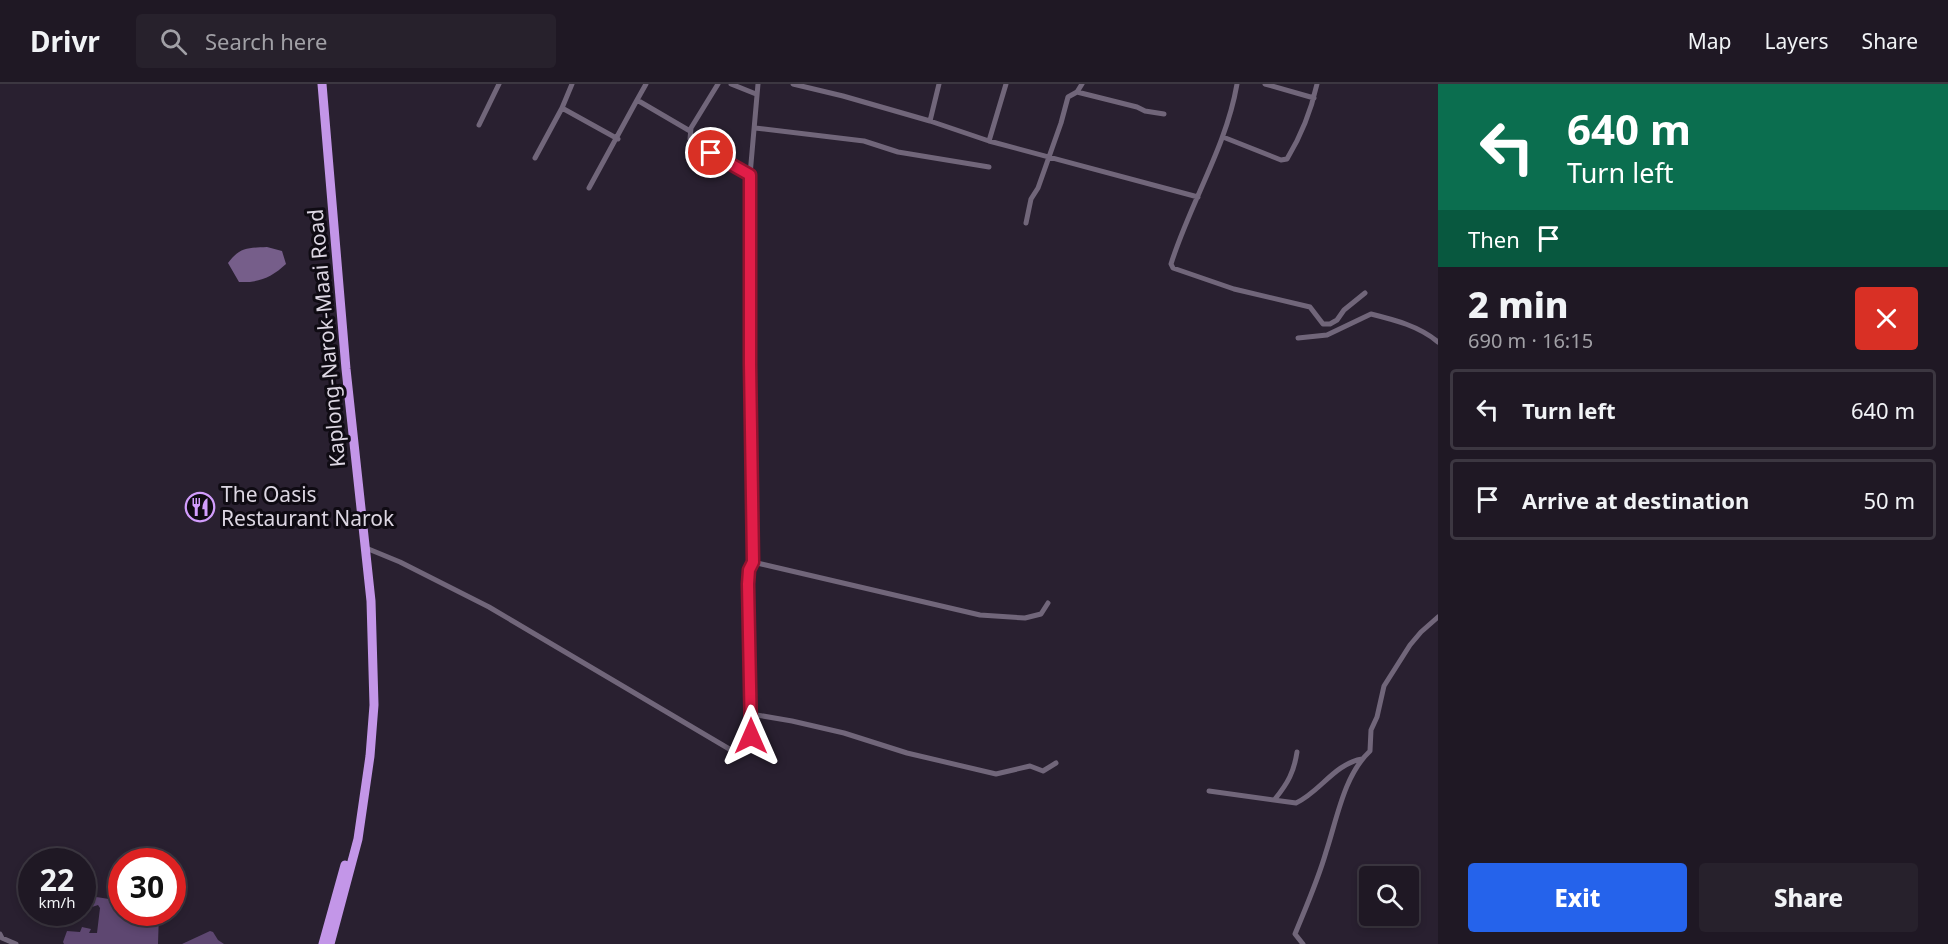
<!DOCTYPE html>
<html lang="en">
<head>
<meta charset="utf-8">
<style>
  body { margin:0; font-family:"Noto Sans",sans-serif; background:#27212c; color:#f1f3f6; height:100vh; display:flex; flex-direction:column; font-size:22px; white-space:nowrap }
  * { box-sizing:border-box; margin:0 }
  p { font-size:20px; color:#a1a0a6 }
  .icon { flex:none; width:33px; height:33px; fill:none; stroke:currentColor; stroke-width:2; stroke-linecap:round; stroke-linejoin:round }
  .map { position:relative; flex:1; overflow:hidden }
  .side { display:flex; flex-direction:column; background:#1f1824; width:510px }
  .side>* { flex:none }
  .top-card { background:#0b6e4f; color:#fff; overflow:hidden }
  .buttons { position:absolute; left:1359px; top:782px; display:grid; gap:12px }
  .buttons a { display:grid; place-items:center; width:60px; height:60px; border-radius:6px; background:#1f1824; box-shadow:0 3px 9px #0003,0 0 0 2px #3c3741; font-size:30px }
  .speed { position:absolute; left:18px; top:764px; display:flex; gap:12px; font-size:30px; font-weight:700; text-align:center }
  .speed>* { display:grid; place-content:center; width:78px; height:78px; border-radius:50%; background:#1f1824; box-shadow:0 3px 9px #0003,0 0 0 2px #3c3741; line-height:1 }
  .speed small { font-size:15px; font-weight:400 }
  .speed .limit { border:9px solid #d22; background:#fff; color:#111 }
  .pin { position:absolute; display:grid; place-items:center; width:51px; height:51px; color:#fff; margin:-26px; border:3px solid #fff; border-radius:50%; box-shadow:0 2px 6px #0007 }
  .me { position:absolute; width:66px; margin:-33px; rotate:0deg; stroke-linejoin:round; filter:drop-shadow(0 0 4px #0008) }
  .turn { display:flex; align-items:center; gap:21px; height:126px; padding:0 30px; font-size:27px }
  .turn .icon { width:78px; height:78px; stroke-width:2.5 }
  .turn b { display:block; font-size:42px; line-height:51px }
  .then { display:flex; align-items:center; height:57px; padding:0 30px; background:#0003; gap:12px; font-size:22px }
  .round { display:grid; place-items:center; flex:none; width:63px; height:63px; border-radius:6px; background:#27212c }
  .head { display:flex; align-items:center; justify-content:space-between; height:102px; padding:0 30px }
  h1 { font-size:36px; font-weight:800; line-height:45px }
  .button { display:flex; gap:12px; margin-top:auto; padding:12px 30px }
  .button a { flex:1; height:69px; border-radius:6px; background:#2563eb; color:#fff; font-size:24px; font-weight:800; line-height:69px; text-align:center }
  .button a+a { background:#27212c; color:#f1f3f6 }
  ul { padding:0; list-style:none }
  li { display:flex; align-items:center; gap:18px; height:81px; margin:0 12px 9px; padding:0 18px; border:3px solid #3c3741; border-radius:6px }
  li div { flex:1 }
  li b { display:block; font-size:22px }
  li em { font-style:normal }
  header { display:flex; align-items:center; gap:36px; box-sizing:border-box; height:84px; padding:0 30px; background:#1f1824; border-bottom:2px solid #3c3741 }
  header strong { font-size:28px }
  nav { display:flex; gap:33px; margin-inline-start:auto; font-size:21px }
  .search { width:420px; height:54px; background:#27212c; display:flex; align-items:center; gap:15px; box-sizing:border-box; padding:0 21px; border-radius:6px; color:#a1a0a6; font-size:22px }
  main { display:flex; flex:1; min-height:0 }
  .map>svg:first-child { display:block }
  .forest { fill:#5e4771 }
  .water { fill:#765e8a }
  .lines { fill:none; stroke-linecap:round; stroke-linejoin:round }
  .street { stroke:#71667a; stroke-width:5 }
  .highway { stroke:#c396e8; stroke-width:9 }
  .route-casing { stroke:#92132f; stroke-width:15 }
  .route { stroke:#e11d48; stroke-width:10 }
  .labels { text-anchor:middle; stroke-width:6; stroke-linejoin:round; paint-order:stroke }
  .street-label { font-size:21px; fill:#dcd6e2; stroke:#0f0b13 }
  .poi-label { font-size:21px; fill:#dcd6e2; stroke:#0f0b13; text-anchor:start }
</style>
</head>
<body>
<header>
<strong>Drivr</strong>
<div class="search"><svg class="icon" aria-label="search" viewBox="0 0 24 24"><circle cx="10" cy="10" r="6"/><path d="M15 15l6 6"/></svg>Search here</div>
<nav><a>Map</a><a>Layers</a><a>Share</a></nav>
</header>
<main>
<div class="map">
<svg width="1438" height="860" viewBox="0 0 1438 860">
  <rect width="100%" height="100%" fill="#292030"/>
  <path class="forest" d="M90 812 109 815 118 813 121 814 122 828H159L158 860H64L63 858 67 847 80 848 82 843 91 845 89 849H97L100 824 98 821 92 823 88 816Z
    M210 847 213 848 218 856 224 860H182Z"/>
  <path class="water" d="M267 163 282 167 286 180C272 193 259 199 239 198L228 179C240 163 248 164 267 163Z"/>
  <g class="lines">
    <path class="street" d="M718 0 691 44 690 55 699 63 750 91
      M731 0 756 10
      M793 0 843 12 930 37 989 57 1198 113
      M1237 0C1226 64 1190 119 1171 180L1173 184 1234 205 1310 223 1323 240H1330L1337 236 1344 226 1365 209
      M1265 0 1314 14
      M1077 8 1137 23 1145 27 1164 30
      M637 16 646 0
      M562 24 618 55
      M930 37 939 0
      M479 41 499 0
      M755 44 864 57 898 68 989 83
      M1223 53 1281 76 1287 75C1301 52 1311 27 1317 0
      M989 57 1006 0
      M535 74 562 24 572 0
      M589 104 637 16 690 47
      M1026 139 1031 115 1038 104 1061 39 1068 13 1077 8 1082 0
      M1298 254 1327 251 1371 230C1395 236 1419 242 1438 258
      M366 464 400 478 489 523 731 666 739 667 747 664 750 658 748 500 749 487 753 478 980 531 1025 534 1041 530 1048 519
      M753 478 750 280V91L758 0
      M751 630 792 637 844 649 907 669 996 690 1030 682 1043 687 1056 679
      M1209 707 1296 719C1320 708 1334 680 1362 675
      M1275 715C1288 699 1294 688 1297 668
      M0 850 2 854 16 860
      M1303 860 1295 850C1306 823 1318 796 1326 768 1337 735 1344 691 1370 667L1371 646 1377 633 1384 602 1410 561 1421 548 1438 533"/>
    <path class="highway" d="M322 0 346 285 371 517 374 621 370 672 358 755 330 860
      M323 860 345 781"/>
  </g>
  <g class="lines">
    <g class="route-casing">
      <path id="route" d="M711 69 750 91V280L753 478 749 486 748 500 751 652"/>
    </g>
    <use href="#route" class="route"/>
  </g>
  <defs>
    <g id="restaurant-ring" transform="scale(1.5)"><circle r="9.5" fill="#0f0b13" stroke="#d29dfd" stroke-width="1.5"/><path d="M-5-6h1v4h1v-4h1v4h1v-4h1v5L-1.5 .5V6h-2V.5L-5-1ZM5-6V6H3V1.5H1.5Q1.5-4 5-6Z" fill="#d29dfd"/></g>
  </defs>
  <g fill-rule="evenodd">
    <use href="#restaurant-ring" x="200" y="423"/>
  </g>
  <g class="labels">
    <g class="street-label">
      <text transform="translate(327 254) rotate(-95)" y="7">Kaplong-Narok-Maai Road</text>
    </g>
    <g class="poi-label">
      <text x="221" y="418">The Oasis<tspan x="221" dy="24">Restaurant Narok</tspan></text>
    </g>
  </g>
</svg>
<div class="buttons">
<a><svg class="icon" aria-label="search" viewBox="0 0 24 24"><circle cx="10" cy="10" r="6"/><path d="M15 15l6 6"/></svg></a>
</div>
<div class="speed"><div>22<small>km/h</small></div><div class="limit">30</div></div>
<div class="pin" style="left:711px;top:69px;background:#d93025"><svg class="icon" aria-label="arrive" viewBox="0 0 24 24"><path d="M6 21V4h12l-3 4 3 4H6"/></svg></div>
<svg class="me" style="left:751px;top:652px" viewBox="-20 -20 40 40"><path d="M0-17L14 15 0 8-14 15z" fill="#e11d48" stroke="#fff" stroke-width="4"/></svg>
</div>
<section class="side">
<div class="top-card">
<div class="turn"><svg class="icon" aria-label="left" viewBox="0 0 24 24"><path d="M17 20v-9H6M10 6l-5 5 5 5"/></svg><div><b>640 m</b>Turn left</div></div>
<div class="then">Then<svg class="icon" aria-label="arrive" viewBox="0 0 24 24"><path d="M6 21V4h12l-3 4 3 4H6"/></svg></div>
</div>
<div class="head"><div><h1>2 min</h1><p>690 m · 16:15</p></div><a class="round" style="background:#d93025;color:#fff"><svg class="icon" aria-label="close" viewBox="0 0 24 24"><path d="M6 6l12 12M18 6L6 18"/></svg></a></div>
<ul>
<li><svg class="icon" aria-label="left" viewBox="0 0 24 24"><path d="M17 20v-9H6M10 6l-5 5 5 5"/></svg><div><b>Turn left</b></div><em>640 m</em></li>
<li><svg class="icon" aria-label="arrive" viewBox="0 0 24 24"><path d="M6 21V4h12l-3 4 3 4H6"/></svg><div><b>Arrive at destination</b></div><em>50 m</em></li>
</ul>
<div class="button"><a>Exit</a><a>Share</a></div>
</section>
</main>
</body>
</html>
